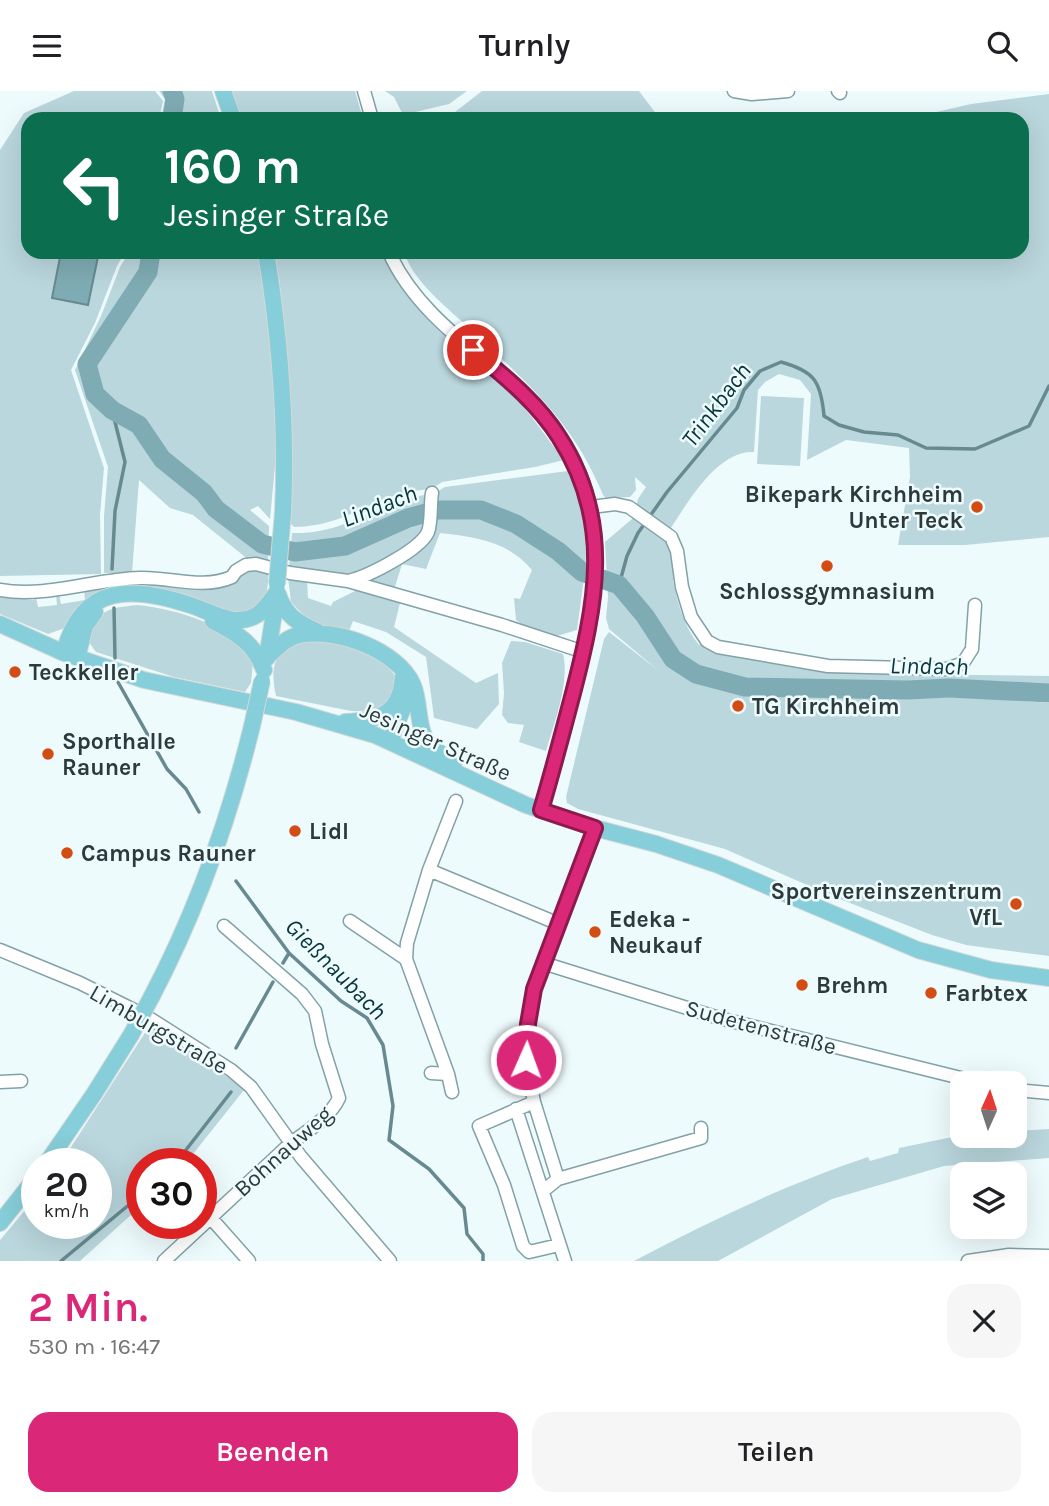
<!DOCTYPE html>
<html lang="de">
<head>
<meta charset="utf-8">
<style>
  body { margin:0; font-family:Karla,sans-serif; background:#f6f6f6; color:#202124; height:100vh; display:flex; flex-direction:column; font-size:26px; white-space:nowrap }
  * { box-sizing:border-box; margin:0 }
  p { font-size:23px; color:#757577 }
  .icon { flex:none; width:38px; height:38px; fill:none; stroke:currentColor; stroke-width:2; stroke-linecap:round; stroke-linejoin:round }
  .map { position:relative; height:1170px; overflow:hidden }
  .details { display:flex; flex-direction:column; background:#fff; flex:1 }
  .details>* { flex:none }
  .banner { position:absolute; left:21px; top:21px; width:1008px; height:147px; border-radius:21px; box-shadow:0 7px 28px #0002; background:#0b6e4f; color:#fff; overflow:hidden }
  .needle { width:46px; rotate:3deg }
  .controls { position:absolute; left:950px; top:980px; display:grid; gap:14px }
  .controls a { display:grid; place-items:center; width:77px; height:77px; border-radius:14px; background:#fff; box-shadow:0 7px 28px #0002; font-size:35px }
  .speed { position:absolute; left:21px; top:1057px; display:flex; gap:14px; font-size:35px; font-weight:700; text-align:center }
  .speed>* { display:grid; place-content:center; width:91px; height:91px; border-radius:50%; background:#fff; box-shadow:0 7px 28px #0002; line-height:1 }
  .speed small { font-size:18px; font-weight:400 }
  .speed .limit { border:10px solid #d22; background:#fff; color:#111 }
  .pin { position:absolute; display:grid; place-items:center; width:60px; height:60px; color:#fff; margin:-30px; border:4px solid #fff; border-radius:50%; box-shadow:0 2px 7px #0007 }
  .me { position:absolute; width:77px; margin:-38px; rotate:2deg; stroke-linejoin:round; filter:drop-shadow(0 0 5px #0008) }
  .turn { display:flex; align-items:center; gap:24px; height:147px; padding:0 28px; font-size:32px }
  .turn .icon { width:91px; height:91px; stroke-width:2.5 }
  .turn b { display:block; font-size:49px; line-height:60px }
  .round { display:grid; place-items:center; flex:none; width:74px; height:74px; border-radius:21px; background:#f6f6f6 }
  .summary { display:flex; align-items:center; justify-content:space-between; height:119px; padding:0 28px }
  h1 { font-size:42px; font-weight:600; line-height:52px; color:#db2777 }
  .cta { display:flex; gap:14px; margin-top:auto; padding:14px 28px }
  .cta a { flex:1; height:80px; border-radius:21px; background:#db2777; color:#fff; font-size:28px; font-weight:600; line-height:80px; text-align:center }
  .cta a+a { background:#f6f6f6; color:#202124 }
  header { display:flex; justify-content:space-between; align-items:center; height:91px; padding:0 28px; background:#fff; font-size:32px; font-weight:600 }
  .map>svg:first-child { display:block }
  .green { fill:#bad7dd }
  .water { fill:#7facb4; stroke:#668a90; stroke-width:2 }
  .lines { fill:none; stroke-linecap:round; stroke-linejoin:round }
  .stream { stroke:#668a90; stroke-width:3.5 }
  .river { stroke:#7facb4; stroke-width:19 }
  .minor-casing { stroke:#82a2a7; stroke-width:15 }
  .major-casing { stroke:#d5d8d8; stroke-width:18 }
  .minor { stroke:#fff; stroke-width:12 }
  .major { stroke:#86ced9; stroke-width:16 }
  .major-bridge-casing { stroke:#d5d8d8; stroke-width:18; stroke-linecap:butt }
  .major-bridge { stroke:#86ced9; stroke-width:16 }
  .route-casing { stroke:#8e194d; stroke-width:18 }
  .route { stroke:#db2777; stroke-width:12 }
  .poi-dot { fill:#d24c14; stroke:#eefbfd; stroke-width:2.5 }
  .labels { text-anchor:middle; stroke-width:5; stroke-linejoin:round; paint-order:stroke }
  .poi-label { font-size:23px; font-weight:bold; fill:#2c3a3c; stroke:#eefbfd; text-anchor:start }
  .street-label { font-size:23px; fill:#2c3a3c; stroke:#eefbfd }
  .water-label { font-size:24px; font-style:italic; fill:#07353b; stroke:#eefbfd }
</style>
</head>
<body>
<header><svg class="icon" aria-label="menu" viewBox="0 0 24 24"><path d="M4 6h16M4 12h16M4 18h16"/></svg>Turnly<svg class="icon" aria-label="search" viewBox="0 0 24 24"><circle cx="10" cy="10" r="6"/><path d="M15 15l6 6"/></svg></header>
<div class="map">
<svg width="1049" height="1170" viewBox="0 0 1049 1170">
  <rect width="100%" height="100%" fill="#eefbfd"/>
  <path class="green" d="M74 0H155L163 10 159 28H28V161H125L117 175 95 232 71 279 104 377 100 424 101 483 0 485V59L24 22Z
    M159 0H212L221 28H161L165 8Z
    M231 0H355L363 28H241Z
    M385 0H467L449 13 403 24 394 6Z
    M482 0H639L660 28H420L455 21Z
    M1049 3V446L965 454H898L910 386 909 357 846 349 807 369 811 303 800 289 779 283 765 291 758 299 754 361C715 359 684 418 665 446L670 457 677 488 673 489C678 513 683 534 699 554L702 552 718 561 828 579 895 583 1049 585V607L989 603 831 604 987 607 1049 612V865L966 854 932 844 832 805 725 758 578 718 567 712 566 706 604 548 609 541 659 580 609 538 606 527 608 506 605 451 632 428 638 408 646 396 635 386 636 399 630 406 606 407 603 404C573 330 526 291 470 238 447 216 414 192 404 161H1022V28H906L971 13Z
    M129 161H258L274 282 276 365 270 428 258 415 250 419 269 435 268 470 249 469 193 424 170 417 139 389 132 482H104V425L108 376 75 279 101 225 120 176Z
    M275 161H382C404 221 465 259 509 301 530 320 546 347 564 369L535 376 442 391C429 401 416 398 400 403 360 415 340 435 294 436L290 432C292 341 290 252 275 161Z
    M761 305 804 307 800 375 757 373Z
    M568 380 581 413 585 442 586 472 577 539 557 545 525 536 516 529 514 507 520 508 532 479C508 450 475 446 440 442L426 478 402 473 394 499 289 476 292 442C341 443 360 422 403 409 417 404 432 405 445 396Z
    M258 477 268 480C269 505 265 512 243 524L135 498 65 537 48 543 0 523V506L34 509 36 506 38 516 57 514 56 504 59 503 61 513 85 509 84 499 145 490 217 497C232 491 242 479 258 477Z
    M288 486 307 489 308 507 331 515 333 511 357 499 400 512 394 536 476 592 498 582 499 613 477 638 434 627 426 566 386 541 353 530 349 540 310 531 291 511Z
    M138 514C172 518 209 528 237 550 243 555 248 565 253 572L251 592 245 601 174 586 96 561 88 550C97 519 106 517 138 514Z
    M313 548 347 553 383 570 397 587 396 606 374 621 351 620 276 605C268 570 278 554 313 548Z
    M511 550 525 551 563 563C570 591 554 633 546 660L519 651 524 634 508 632 502 624 504 602 502 572Z
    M150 934 229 987 244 999 185 1073H142V1114L80 1170H0V1149L37 1105V1132H96V1073H60Z
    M1049 1038V1067L944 1075 832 1108 718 1170H634C710 1130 787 1093 868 1066L870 1070 898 1062 899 1057 962 1044 1015 1045V1040Z"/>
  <path class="water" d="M61 161H99L88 214 52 207Z"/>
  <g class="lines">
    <path class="stream" d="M112 319 125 371 115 420 112 478
      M619 494 627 465 638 442 667 401 737 317 744 299 760 280 781 271C814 280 821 290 824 325L839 334 864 341 898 344 926 357 975 358 1029 335 1049 295
      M114 517 115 567
      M114 584 167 678 186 698 199 721
      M236 790 289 862 341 910 367 927 383 954 393 1015 389 1049 429 1078 464 1117 467 1143 483 1163V1170
      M283 872 289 862
      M236 957 273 891
      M175 1073 231 1001
      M61 1170 142 1103"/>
    <path class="river" d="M172 0 175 8 172 28
      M151 161 148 181 87 273 95 303 112 319 139 334 162 368 204 402 216 418 262 453 295 461 345 455 408 427 437 419H481L516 433 558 460 582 481 619 494 645 525 673 568 696 583 745 596 908 599 949 597 1049 602"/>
    <g class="minor-casing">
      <path id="minor" d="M364 0 372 28
        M734 0 752 3 788 0
        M838 0 840 2
        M389 161C414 219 473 258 519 298 618 386 602 493 571 607 562 645 552 682 541 719
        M591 416 615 413 629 416 671 446 677 460 682 496 691 526 707 550 718 556 828 575 947 578 963 572 972 558 975 514
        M348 490C367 486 420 459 428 441 432 430 430 413 432 402
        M0 499C47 507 94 488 140 487 172 486 202 499 232 486L236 480 246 474 256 473 290 482 348 490 502 534 584 561
        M429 779 559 833
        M350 830 406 868
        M0 859 80 892 146 925 231 979 251 996 301 1066 390 1170
        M543 872 719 927 981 992
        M431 982 448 983
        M0 991 21 990
        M1015 999 1049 1002
        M452 1001 448 983 406 868 407 852 429 779 456 710
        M534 1011 558 1088
        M516 1018 565 1170
        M543 1100 558 1088 701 1047V1037
        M210 1126 249 1170
        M559 1154 529 1161 523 1155 504 1094 479 1035 534 1011 526 969 528 933 534 898 595 737
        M164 1170 291 1052C307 1041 331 1025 339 1007L322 953 315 920 302 903 224 835
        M968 1170 1009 1164 1049 1165"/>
    </g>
    <g class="major-casing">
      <path id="major" d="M223 0 233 28
        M266 161C280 247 287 334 283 421
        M278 503C285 525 298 532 318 541
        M213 530C237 542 255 553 264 579
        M0 533 64 562 144 589 296 621 375 644 526 714 595 737 656 753 718 774 918 859 991 879 1049 887
        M64 562C82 491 134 495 193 515 213 522 234 536 255 525 265 520 271 509 277 501
        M268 565C277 557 287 546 299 544 335 536 398 559 413 594 420 611 417 631 425 647L429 654 454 672
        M77 567 85 535 95 521
        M267 567 277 503
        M345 631C380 629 400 624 403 586
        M390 650 407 607
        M152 905C197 819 229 729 252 635
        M46 1073 94 1003 131 944
        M0 1132 37 1085"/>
    </g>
    <use href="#minor" class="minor"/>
    <use href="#major" class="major"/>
    <g class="major-bridge-casing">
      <path id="major-bridge" d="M277 493 283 421
        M252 635 262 590
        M131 944 152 905"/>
    </g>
    <use href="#major-bridge" class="major-bridge"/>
  </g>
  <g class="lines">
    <g class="route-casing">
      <path id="route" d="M473 259C504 285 537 311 559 346 614 431 596 514 572 606 562 644 552 682 541 719L595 737 534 898 528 933 526 969"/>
    </g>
    <use href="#route" class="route"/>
  </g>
  <g class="poi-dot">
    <circle cx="977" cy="416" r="7"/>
    <circle cx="827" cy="475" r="7"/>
    <circle cx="15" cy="581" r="7"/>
    <circle cx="738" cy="615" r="7"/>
    <circle cx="48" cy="663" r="7"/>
    <circle cx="295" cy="740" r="7"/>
    <circle cx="67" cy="762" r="7"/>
    <circle cx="1016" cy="813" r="7"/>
    <circle cx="595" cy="841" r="7"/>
    <circle cx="802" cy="894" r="7"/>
    <circle cx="931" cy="902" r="7"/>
  </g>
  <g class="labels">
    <g class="poi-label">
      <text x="963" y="411" text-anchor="end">Bikepark Kirchheim<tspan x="963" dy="26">Unter Teck</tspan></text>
      <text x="827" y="508" text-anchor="middle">Schlossgymnasium</text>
      <text x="29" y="589">Teckkeller</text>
      <text x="752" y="623">TG Kirchheim</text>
      <text x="62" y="658">Sporthalle<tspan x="62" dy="26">Rauner</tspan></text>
      <text x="309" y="748">Lidl</text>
      <text x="81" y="770">Campus Rauner</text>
      <text x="1002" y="808" text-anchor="end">Sportvereinszentrum<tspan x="1002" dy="26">VfL</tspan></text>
      <text x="609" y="836">Edeka -<tspan x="609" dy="26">Neukauf</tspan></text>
      <text x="816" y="902">Brehm</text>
      <text x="945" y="910">Farbtex</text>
    </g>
    <g class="street-label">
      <text transform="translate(436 650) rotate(24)" y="8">Jesinger Straße</text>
      <text transform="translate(761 936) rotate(15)" y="8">Sudetenstraße</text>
      <text transform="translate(159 938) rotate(30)" y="8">Limburgstraße</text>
      <text transform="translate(283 1060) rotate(-42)" y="8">Bohnauweg</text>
    </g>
    <g class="water-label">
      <text transform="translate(716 314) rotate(-53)" y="8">Trinkbach</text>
      <text transform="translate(379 415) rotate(-21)" y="8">Lindach</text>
      <text transform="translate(929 575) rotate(1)" y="8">Lindach</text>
      <text transform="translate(336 878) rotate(45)" y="8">Gießnaubach</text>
    </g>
  </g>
</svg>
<div class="controls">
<a><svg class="needle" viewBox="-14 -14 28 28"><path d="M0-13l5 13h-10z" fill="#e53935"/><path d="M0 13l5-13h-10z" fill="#757577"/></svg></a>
<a><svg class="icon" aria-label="layers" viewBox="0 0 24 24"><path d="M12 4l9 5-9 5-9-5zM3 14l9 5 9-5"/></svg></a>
</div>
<div class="speed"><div>20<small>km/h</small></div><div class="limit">30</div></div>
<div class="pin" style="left:473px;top:259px;background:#d93025"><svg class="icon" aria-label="arrive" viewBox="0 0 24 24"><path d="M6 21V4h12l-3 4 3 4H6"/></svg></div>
<svg class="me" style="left:526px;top:969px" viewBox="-20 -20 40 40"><circle r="17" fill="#db2777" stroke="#fff" stroke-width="3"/><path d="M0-11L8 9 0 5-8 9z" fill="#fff"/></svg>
<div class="banner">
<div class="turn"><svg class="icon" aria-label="left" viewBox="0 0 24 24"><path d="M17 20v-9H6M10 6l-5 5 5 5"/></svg><div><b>160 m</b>Jesinger Straße</div></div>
</div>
</div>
<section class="details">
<div class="summary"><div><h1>2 Min.</h1><p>530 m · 16:47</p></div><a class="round"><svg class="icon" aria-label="close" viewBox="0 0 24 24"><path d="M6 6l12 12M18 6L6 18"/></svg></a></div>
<div class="cta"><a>Beenden</a><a>Teilen</a></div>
</section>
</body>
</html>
